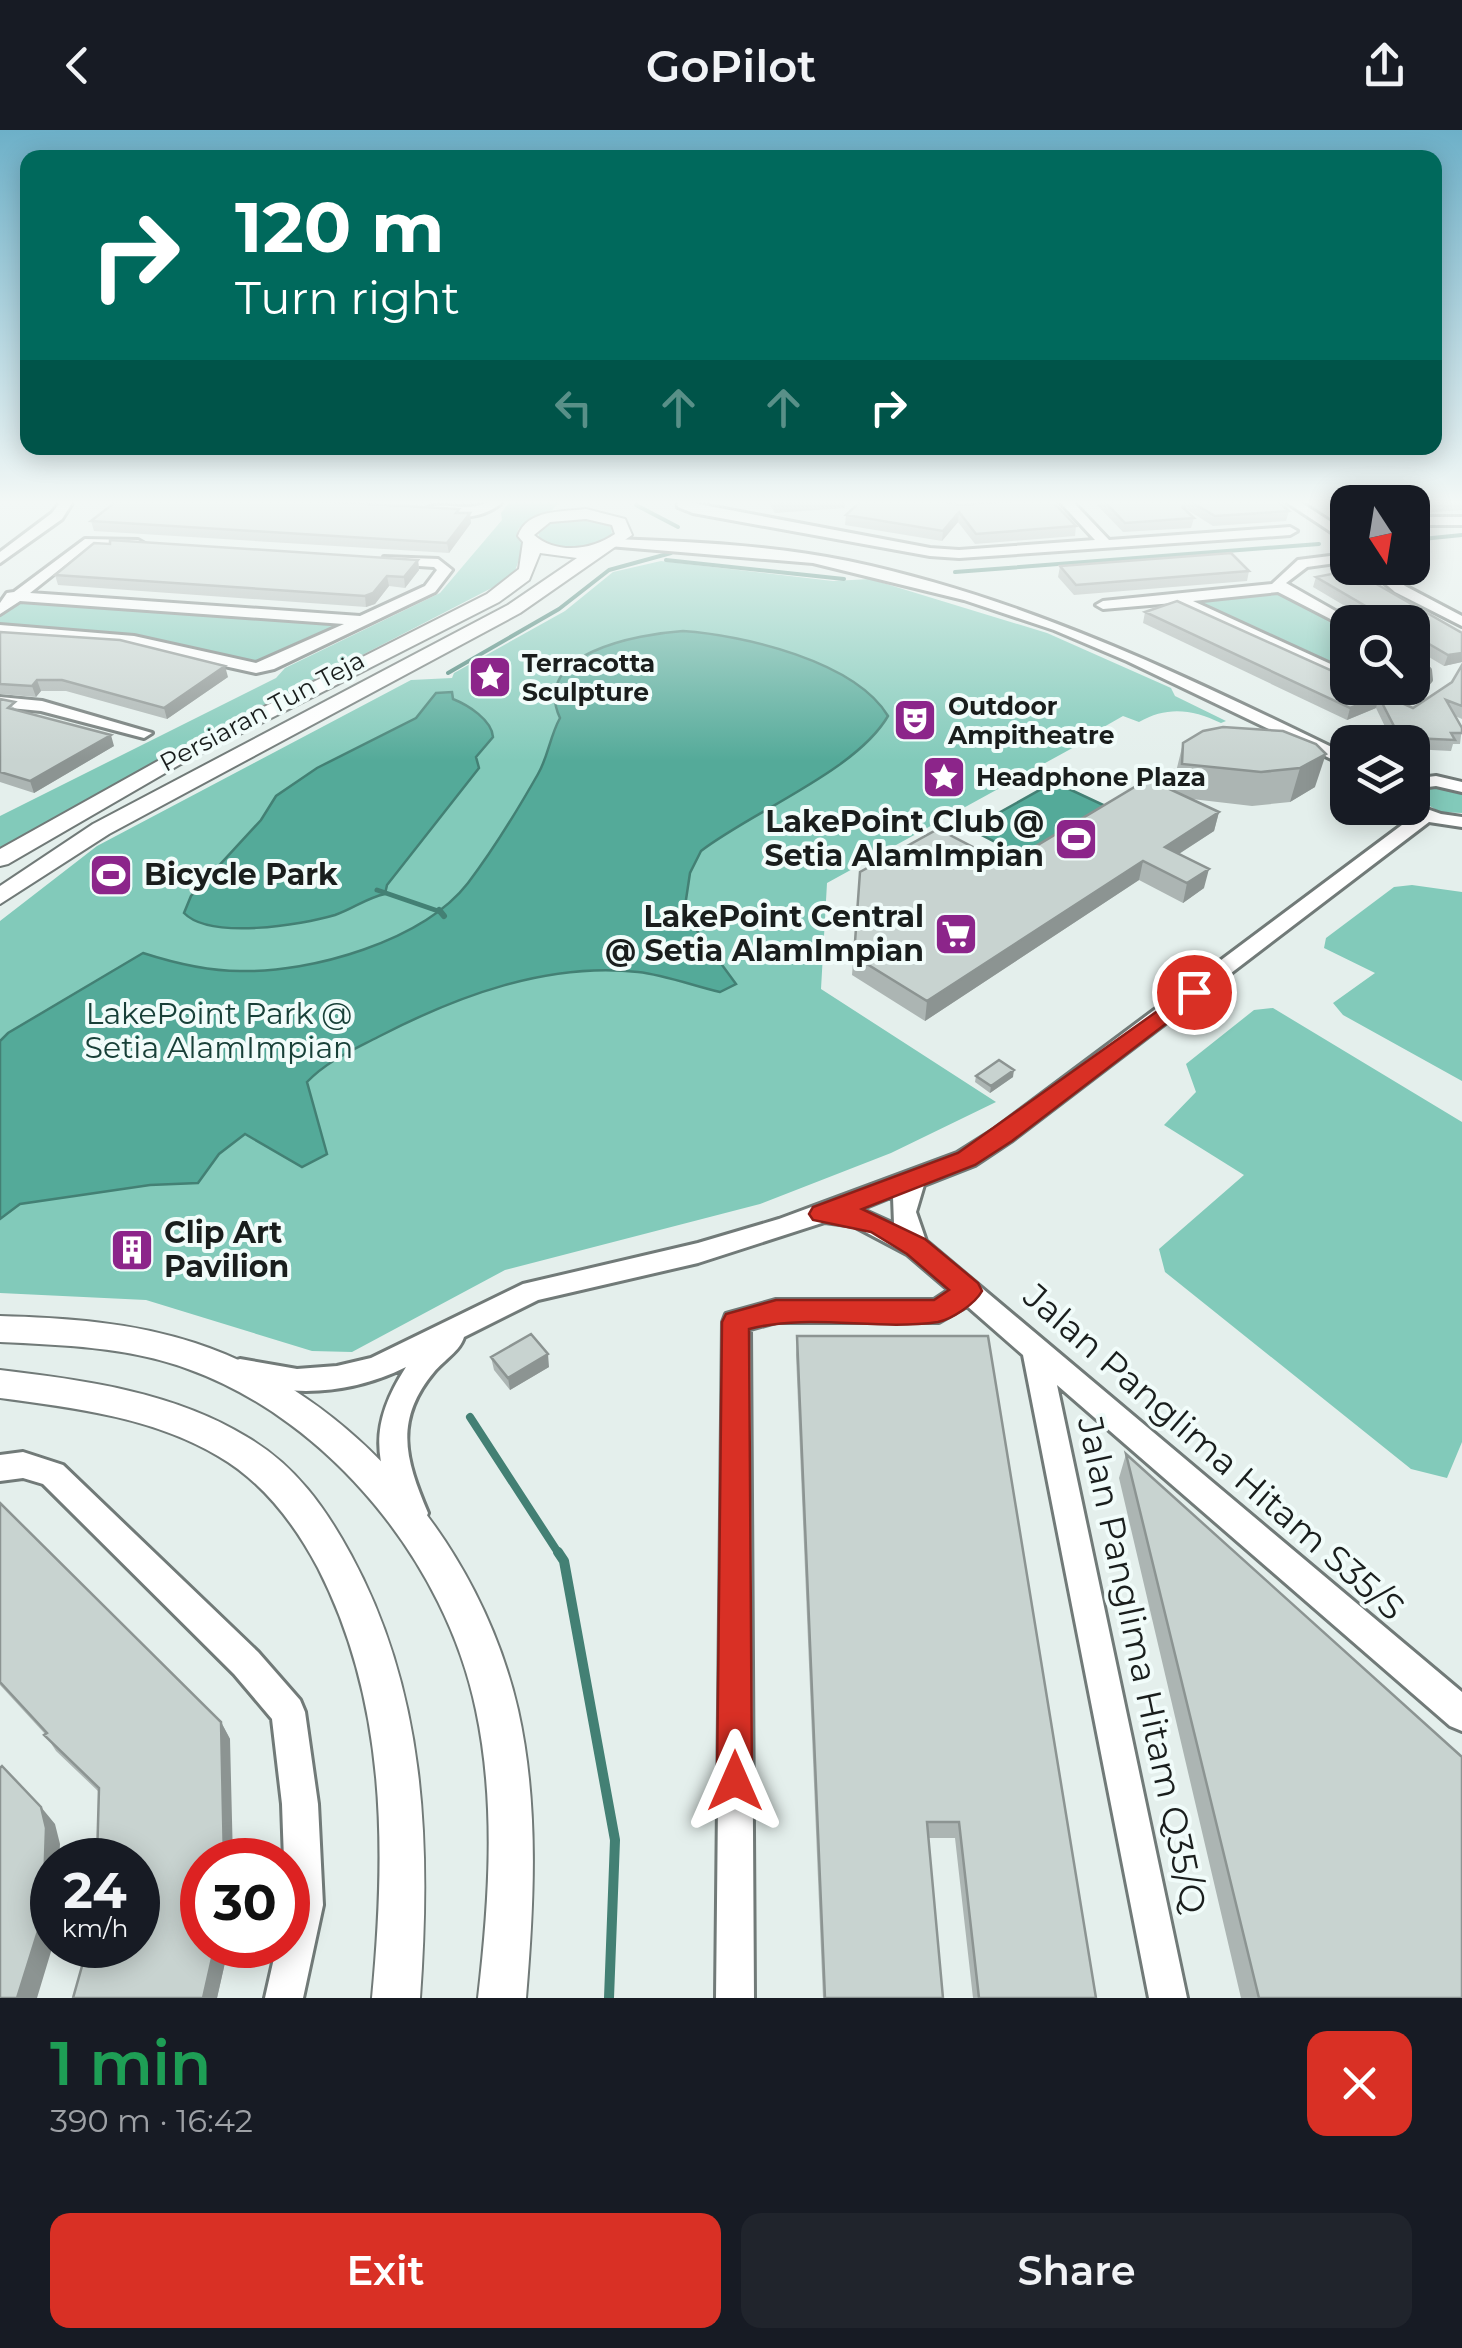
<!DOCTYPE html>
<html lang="en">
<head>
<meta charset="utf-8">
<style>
  body { margin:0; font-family:Montserrat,sans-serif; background:#20242c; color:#f1f3f6; height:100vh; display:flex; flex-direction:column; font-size:38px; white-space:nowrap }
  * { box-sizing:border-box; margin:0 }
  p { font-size:32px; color:#9ea1a6 }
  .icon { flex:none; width:55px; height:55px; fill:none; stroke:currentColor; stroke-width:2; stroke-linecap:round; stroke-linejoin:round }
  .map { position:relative; height:1868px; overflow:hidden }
  .details { display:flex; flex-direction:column; background:#171b24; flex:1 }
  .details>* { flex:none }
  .guide { position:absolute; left:20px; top:20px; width:1422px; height:305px; border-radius:20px; box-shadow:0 5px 25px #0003; background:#00695c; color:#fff; overflow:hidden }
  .needle { width:65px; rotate:168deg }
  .tools { position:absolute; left:1330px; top:355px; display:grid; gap:20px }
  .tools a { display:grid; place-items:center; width:100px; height:100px; border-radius:20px; background:#171b24; box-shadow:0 5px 25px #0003; font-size:50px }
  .speed { position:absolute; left:30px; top:1708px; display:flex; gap:20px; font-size:50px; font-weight:700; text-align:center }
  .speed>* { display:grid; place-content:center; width:130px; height:130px; border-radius:50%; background:#171b24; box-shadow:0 5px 25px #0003; line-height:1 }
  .speed small { font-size:25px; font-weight:400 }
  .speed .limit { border:15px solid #d22; background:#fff; color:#111 }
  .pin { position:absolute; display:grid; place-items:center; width:85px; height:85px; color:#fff; margin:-42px; border:5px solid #fff; border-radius:50%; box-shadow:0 2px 10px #0007 }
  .me { position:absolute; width:110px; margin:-55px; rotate:0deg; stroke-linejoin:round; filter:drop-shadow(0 0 8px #0008) }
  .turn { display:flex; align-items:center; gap:35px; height:210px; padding:0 50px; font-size:45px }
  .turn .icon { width:130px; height:130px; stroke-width:2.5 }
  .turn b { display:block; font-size:70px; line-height:85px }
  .lanes { display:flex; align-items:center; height:95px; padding:0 50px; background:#0003; justify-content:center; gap:50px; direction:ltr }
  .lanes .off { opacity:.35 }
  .round { display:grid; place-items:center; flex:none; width:105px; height:105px; border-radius:20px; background:#20242c }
  .headline { display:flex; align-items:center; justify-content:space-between; height:170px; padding:0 50px }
  h1 { font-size:60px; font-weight:600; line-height:75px; color:#1e9e55 }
  .primary-button { display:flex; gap:20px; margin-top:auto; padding:20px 50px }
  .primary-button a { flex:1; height:115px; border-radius:20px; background:#d93025; color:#fff; font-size:40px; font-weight:600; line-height:115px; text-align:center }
  .primary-button a+a { background:#20242c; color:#f1f3f6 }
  header { display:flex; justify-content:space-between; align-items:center; height:130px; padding:0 50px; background:#171b24; font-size:45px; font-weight:600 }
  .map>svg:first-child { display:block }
  .green { fill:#82caba }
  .water { fill:#54aa99; stroke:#438074; stroke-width:2.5 }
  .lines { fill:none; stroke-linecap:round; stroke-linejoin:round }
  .stream-far4 { stroke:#438074; stroke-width:4 }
  .stream-far3 { stroke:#438074; stroke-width:5 }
  .stream-far2 { stroke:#438074; stroke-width:6 }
  .stream-far1 { stroke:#438074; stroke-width:8 }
  .stream { stroke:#438074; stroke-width:10 }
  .minor-casing { stroke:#717a78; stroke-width:6 }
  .major-casing { stroke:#717a78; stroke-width:4 }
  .minor { fill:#fff; fill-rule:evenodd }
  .major { fill:#fff; fill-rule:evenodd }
  .wall { fill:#acb5b3 }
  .shaded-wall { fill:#8c9492 }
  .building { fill:#c8d3d0; stroke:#8c9492; stroke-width:2.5 }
  .route { fill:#d93025; stroke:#8d1f18; stroke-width:2.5 }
  .labels { text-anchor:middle; stroke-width:8; stroke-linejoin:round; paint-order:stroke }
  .far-poi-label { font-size:25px; font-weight:bold; fill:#1a1e1d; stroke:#f1fcfa; text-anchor:start }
  .far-street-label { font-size:25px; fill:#1a1e1d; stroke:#f1fcfa }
  .poi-label { font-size:30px; font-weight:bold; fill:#1a1e1d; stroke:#f1fcfa; text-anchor:end }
  .park-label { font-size:30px; fill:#184038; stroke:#f1fcfa }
  .near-street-label { font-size:35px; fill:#1a1e1d; stroke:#f1fcfa }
</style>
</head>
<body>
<header><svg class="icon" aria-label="back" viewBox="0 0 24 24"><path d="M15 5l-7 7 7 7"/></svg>GoPilot<svg class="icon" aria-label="share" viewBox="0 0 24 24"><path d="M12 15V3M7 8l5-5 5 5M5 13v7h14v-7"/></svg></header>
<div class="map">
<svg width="1462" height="1868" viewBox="0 0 1462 1868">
  <rect width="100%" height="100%" fill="#e4efec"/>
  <path class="green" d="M511 370H561L552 380 519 398 517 403 523 418 513 447 142 639 0 720V686L276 548 285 538 440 463 502 390 501 383Z
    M574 388 597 390 611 397 612 404C594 421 560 423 539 408L538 401 545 395Z
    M661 431 833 451 870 449 1047 503 1171 558 1175 566 1226 591 1221 593C1192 579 1167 576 1139 592L1123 586 1088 606 1087 610 827 753 821 859 996 972 891 1023 760 1074 505 1140 352 1222 312 1221 146 1170 0 1163V791L97 716 411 550 452 548 454 543 565 481 613 442Z
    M1268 463 1293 466 1347 499V544L1195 472Z
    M23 469 340 491 343 496 265 533 253 532 139 506 0 494V485Z
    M1444 657 1462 663V683L1440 682 1421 671 1423 660Z
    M1412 755 1462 762V951L1343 885 1333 873 1375 843 1324 818 1326 808 1394 757Z
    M1273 878 1462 992V1312L1447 1348 1411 1339 1165 1142 1159 1119 1244 1045 1164 995 1196 962 1186 934 1254 880Z"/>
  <path class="water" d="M683 501C743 505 855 531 888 586 856 641 753 681 701 721L690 743 684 783 736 854 720 862C694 856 665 845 638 842 548 832 457 866 378 907 353 920 327 931 307 952L327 1024 302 1037 245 1004 219 1024 198 1053 150 1055 20 1074 0 1089V911L8 903 143 823C174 833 207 841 240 841 311 843 423 811 468 753 493 720 517 681 538 644 548 627 550 606 560 588 530 523 638 504 683 501Z
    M452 562 453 569C468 575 492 590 493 607L476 627 479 638 387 755 385 764C366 768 353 779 335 785 301 795 210 810 184 783L191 766 261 690 276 666 317 638 416 588 436 563Z
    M1054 652 1116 681 1032 731 970 699Z"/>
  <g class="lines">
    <path class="stream-far4" d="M637 370 636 375 678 397
      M1412 410 1462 405
      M666 430 844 449
      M955 442 1319 414
      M448 543 559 479 609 440 671 423"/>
    <path class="stream-far3" d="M377 760 441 782"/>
    <path class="stream-far2" d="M439 780 444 786"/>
    <path class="stream-far1" d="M470 1287 559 1424"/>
    <path class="stream" d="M558 1422 564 1431 615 1710 609 1868"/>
    <g class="minor-casing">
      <path id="minor" d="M62 370H74L62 389 0 433V422L52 383Z
        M491 370H504C486 390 447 392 425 379 444 369 469 385 491 370Z
        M677 370 930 418 959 420 1095 410 1058 370H1071L1109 410 1290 397 1297 401 1290 405 959 428 930 426 693 383 678 377Z
        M932 370H1011C994 380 949 380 932 370Z
        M1283 370H1297L1348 403V413Z
        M1370 370H1384L1385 372H1371Z
        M1412 387H1462V395H1412Z
        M85 409 138 410 145 414 138 418 88 417 30 463 360 486 425 456 437 440 434 437 389 434 384 433V427L438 429 452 440 435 462 274 539 256 543 134 516 0 503V495L134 506 256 533 344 494 20 471 0 484V473L7 463 14 462Z
        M614 409C692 412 771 415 848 431 1028 469 1183 545 1348 625V637L1127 531 1054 500 964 470 813 433 609 416V410Z
        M1338 425 1343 426V432L1307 437 1286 453 1353 491 1348 492V498L1278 462 1193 471 1348 542V553L1173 473 1103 479 1096 475 1103 471 1272 454 1298 430Z
        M1367 438H1382L1405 456 1462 486V496L1395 462Z
        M1412 527 1429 540 1430 550C1413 572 1383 574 1362 558H1412Z
        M0 567 42 571 152 603 144 608 41 581 0 577Z
        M1436 646 1462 652V662L1436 656 1412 659V649Z
        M1413 674 1441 684 1462 687V697L1429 692 1011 1011 975 1035 924 1055 916 1082 926 1111 1462 1562V1601L1450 1596 1057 1255 1187 1868H1149L1023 1225 967 1176 939 1192H776L750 1199 754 1868H716L723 1192 726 1184 776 1170H934L949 1160 907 1124 854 1096 825 1092 698 1133 538 1170 464 1207C460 1221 444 1230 434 1242 393 1291 406 1331 428 1383L424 1393 413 1397 402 1393C374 1331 368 1296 406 1237 350 1265 289 1268 230 1248L226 1240 230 1232 240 1229 297 1239 337 1236 371 1228 523 1154 698 1113 779 1089 957 1023 995 999 1414 686 1404 679 1412 678ZM893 1067 894 1094 861 1079 893 1066Z
        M23 1322 63 1335 258 1522 300 1570 305 1582 318 1674 323 1775 303 1868H265L277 1815H288V1730H284L282 1674 272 1589 234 1544 43 1354 23 1348 0 1351V1325Z"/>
    </g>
    <g class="major-casing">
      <path id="major" d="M586 379 625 389 632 405 520 483 109 704 0 774V756L93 694 508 475 577 428 540 423 529 450 499 472 179 635 8 734 0 736V719L165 627 487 464 519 439 523 412 518 406C527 379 562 382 586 379ZM586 389 612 395 615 404C592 420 557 425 534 405L550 392Z
        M0 1186C66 1188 132 1192 195 1213 355 1265 481 1417 518 1580 539 1674 534 1773 526 1868H478C489 1773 496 1674 476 1580 446 1434 330 1290 188 1239 129 1217 62 1215 0 1212Z
        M0 1240C84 1250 174 1262 247 1307 295 1335 325 1377 351 1425 426 1563 431 1714 420 1868H372C386 1720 387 1573 318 1438 294 1393 263 1352 218 1326 152 1287 75 1278 0 1268Z"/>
    </g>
    <use href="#minor" class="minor"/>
    <use href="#major" class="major"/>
  </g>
  <path class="wall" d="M359 370H475L472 374Z
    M767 370H845V378L775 383Z
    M1026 370H1058L1057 376 1076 396 1075 406 975 414 958 392 942 411 845 395 846 385Z
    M1098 370H1276L1289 381 1286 391 1213 396 1186 379 1194 388 1191 398 1123 402 1097 375Z
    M1402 370H1462V380L1421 383 1412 377V372H1406Z
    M460 383 471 393 449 423 94 401 91 391Z
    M418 430 419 440 405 458 389 456 375 474 366 477 58 455 55 445Z
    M1060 436 1249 441 1247 451 1074 465 1058 447Z
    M1316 447 1462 503V532L1444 536 1412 517V492H1372L1313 457Z
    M1145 482 1413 578 1452 552 1462 535V589L1455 586 1462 598 1460 614H1453L1451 621 1412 619V612L1392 611 1376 578 1347 590 1143 493Z
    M0 502 228 547 167 589 66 561H41L36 567 0 564Z
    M0 569 18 580 114 616 34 663 0 652Z
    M1283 601 1315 657 1290 672 1252 676 1192 669 1219 682 1214 701 1179 724 1204 758 1183 773 1139 750 925 891 852 845 860 742 1006 734 1174 661 1175 646 1183 613Z
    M976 946 1013 947 990 963 975 952Z
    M797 1206 1096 1868H973L955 1708H928L943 1868H823L796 1225Z
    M491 1227 549 1237 510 1260 494 1240Z
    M1126 1324 1462 1868H1241L1119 1348Z
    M0 1373 221 1592 230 1609 202 1815H229L217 1868H73L138 1815 99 1662 56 1621 45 1604 0 1555Z"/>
  <path class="shaded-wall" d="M959 382 958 392 942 411 943 401Z
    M470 383 471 393 449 423 447 413Z
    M418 430 419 440 405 458 404 447Z
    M387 446 389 456 375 474 366 477 365 466Z
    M1462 523V532L1444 536 1448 525Z
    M225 536 228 547 167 589 164 578Z
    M37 550 41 561 36 567 32 556Z
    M1379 567 1376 578 1347 590 1350 578Z
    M111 605 114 616 34 663 30 651Z
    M1326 624 1315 657 1290 672 1300 638Z
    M1219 682 1214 701 1160 736 1165 717Z
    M1143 731 1139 750 925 891 927 871Z
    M1209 739 1204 758 1183 773 1187 753Z
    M1014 940 1013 947 990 963 991 956Z
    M548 1224 549 1237 510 1260 508 1248Z
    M221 1592 230 1609 233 1730H224Z
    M41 1677 55 1694 60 1714 59 1730H52L53 1815 37 1868H17Z
    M215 1815H229L217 1868H203Z"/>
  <path class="building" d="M118 370H297L459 379 456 383H470L447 413 91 391Z
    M773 370H826L775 374Z
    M862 370H932L961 375 1026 370H1057L1055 374 1076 396 976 404 959 382 943 401 846 385Z
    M1103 370H1188L1182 377 1194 388 1125 393Z
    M1188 370H1276L1289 381 1215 386Z
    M1419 370H1462L1424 373Z
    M110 410 418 430 404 447 387 446 373 463 365 466 55 445 94 413 110 414Z
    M1231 423 1249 441 1076 455 1060 436Z
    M1352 440 1462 503V523L1448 525 1412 504V492H1393L1316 447Z
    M1177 471 1348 548V558H1368L1413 578 1452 552 1462 535V576L1446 570 1462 598V603H1451L1455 610 1411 608 1408 601 1396 600 1379 567 1350 578 1145 482Z
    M0 502 120 510 225 536 164 578 62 550H37L32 556 0 554Z
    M0 569 15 572 8 578 111 605 30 651 0 642Z
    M1223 597 1283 601 1316 614 1326 624 1300 638 1261 642 1182 634 1183 613 1203 601Z
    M1148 649 1219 682 1165 717 1209 739 1187 753 1143 731 927 871 854 826 860 742 938 699 1006 734Z
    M999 930 1014 940 991 956 976 946Z
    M531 1204 548 1224 508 1248 491 1227Z
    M797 1206H988L1096 1868H979L959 1692H927L943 1868H825Z
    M1126 1324 1462 1627V1868H1259Z
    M0 1373 221 1592 224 1730H202V1815H215L203 1868H73L88 1815H138V1730H97L99 1658 44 1605 47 1603 0 1552Z
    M2 1636 41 1677 46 1698 43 1785 17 1868H0V1638Z"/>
  <linearGradient id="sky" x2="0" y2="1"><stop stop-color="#6db0c8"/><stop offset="0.59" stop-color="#f3f8f6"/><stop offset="1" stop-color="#f3f8f6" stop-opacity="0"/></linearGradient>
  <rect width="1462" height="631" fill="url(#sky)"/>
  <path class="route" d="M1194 855 1201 857 1204 862 1201 867 1012 1011 975 1035 862 1079 925 1109 978 1153 982 1161C975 1174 952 1189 938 1192 875 1201 811 1183 749 1199L752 1651 747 1663 735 1669 722 1663 717 1651 722 1192 726 1184 776 1170H934L949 1160 907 1124 871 1102 813 1090 809 1084 813 1077 958 1023Z"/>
  <defs>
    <g id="sight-square" transform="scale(2.25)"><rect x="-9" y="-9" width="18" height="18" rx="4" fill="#8c258a" stroke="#f1fcfa"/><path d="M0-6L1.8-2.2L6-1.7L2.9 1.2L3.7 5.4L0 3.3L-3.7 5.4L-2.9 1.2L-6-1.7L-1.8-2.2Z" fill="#fff"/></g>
    <g id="theatre-square" transform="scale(2.25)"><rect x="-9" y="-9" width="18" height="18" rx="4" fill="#8c258a" stroke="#f1fcfa"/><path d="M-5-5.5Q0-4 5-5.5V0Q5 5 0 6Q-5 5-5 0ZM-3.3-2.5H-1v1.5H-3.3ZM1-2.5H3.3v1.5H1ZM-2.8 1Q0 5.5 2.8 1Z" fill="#fff"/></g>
    <g id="stadium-square" transform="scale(2.25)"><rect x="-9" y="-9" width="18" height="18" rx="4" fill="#8c258a" stroke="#f1fcfa"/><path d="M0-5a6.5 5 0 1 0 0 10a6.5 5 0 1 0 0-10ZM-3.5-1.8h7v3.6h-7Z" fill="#fff"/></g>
    <g id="supermarket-square" transform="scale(2.25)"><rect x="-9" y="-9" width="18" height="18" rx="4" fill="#8c258a" stroke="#f1fcfa"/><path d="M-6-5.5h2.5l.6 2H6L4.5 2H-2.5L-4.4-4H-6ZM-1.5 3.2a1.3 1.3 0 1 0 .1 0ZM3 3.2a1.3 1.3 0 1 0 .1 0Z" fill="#fff"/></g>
    <g id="building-square" transform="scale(2.25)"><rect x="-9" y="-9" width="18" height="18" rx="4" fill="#8c258a" stroke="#f1fcfa"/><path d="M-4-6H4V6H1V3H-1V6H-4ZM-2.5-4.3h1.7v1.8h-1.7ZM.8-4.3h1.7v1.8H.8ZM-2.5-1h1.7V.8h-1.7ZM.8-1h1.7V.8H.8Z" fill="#fff"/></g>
  </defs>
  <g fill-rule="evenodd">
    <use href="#sight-square" x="490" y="547"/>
    <use href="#theatre-square" x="915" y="590"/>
    <use href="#sight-square" x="944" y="647"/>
    <use href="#stadium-square" x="1076" y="709"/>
    <use href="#stadium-square" x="111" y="745"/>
    <use href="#supermarket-square" x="956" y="804"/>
    <use href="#building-square" x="132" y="1120"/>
  </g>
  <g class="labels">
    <g class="far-poi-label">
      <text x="522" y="542">Terracotta<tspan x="522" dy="29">Sculpture</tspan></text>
      <text x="948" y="585">Outdoor<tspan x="948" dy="29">Ampitheatre</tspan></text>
      <text x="976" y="656">Headphone Plaza</text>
    </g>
    <g class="far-street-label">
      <text transform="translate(262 581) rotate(-28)" y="9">Persiaran Tun Teja</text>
    </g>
    <g class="poi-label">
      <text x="1044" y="702">LakePoint Club @<tspan x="1044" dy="34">Setia AlamImpian</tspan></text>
      <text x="144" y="755" text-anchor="start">Bicycle Park</text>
      <text x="924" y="797">LakePoint Central<tspan x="924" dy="34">@ Setia AlamImpian</tspan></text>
      <text x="164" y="1113" text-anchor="start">Clip Art<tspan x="164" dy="34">Pavilion</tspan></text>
    </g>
    <g class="park-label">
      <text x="219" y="894">LakePoint Park @<tspan x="219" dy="34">Setia AlamImpian</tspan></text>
    </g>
    <g class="near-street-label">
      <text transform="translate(1214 1322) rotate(41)" y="12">Jalan Panglima Hitam S35/S</text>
      <text transform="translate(1142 1535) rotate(78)" y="12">Jalan Panglima Hitam Q35/Q</text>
    </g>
  </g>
</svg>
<div class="tools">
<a><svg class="needle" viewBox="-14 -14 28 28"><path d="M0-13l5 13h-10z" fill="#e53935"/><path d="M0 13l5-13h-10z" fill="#9ea1a6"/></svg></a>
<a><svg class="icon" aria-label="search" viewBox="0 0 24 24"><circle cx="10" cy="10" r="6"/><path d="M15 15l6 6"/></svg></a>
<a><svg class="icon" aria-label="layers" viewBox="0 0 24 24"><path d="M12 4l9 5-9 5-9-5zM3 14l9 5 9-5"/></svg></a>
</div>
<div class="speed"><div>24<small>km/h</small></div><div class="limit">30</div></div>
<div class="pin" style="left:1194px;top:862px;background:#d93025"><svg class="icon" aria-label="arrive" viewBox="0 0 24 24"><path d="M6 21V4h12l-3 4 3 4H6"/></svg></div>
<svg class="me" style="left:735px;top:1651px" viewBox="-20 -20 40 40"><path d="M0-17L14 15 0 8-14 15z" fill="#d93025" stroke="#fff" stroke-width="4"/></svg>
<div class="guide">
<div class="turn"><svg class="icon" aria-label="right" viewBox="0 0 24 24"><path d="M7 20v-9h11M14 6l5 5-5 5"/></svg><div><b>120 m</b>Turn right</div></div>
<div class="lanes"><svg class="icon off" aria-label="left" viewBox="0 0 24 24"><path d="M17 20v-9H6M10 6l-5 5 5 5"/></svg><svg class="icon off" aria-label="ahead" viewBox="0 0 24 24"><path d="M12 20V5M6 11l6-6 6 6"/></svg><svg class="icon off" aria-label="ahead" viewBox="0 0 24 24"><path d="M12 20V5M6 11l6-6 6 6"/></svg><svg class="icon" aria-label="right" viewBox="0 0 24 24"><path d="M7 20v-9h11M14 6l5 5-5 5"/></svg></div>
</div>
</div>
<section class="details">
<div class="headline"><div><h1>1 min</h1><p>390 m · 16:42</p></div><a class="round" style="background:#d93025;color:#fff"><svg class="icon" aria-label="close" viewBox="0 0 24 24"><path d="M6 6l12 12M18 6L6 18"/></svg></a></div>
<div class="primary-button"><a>Exit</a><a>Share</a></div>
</section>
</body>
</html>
